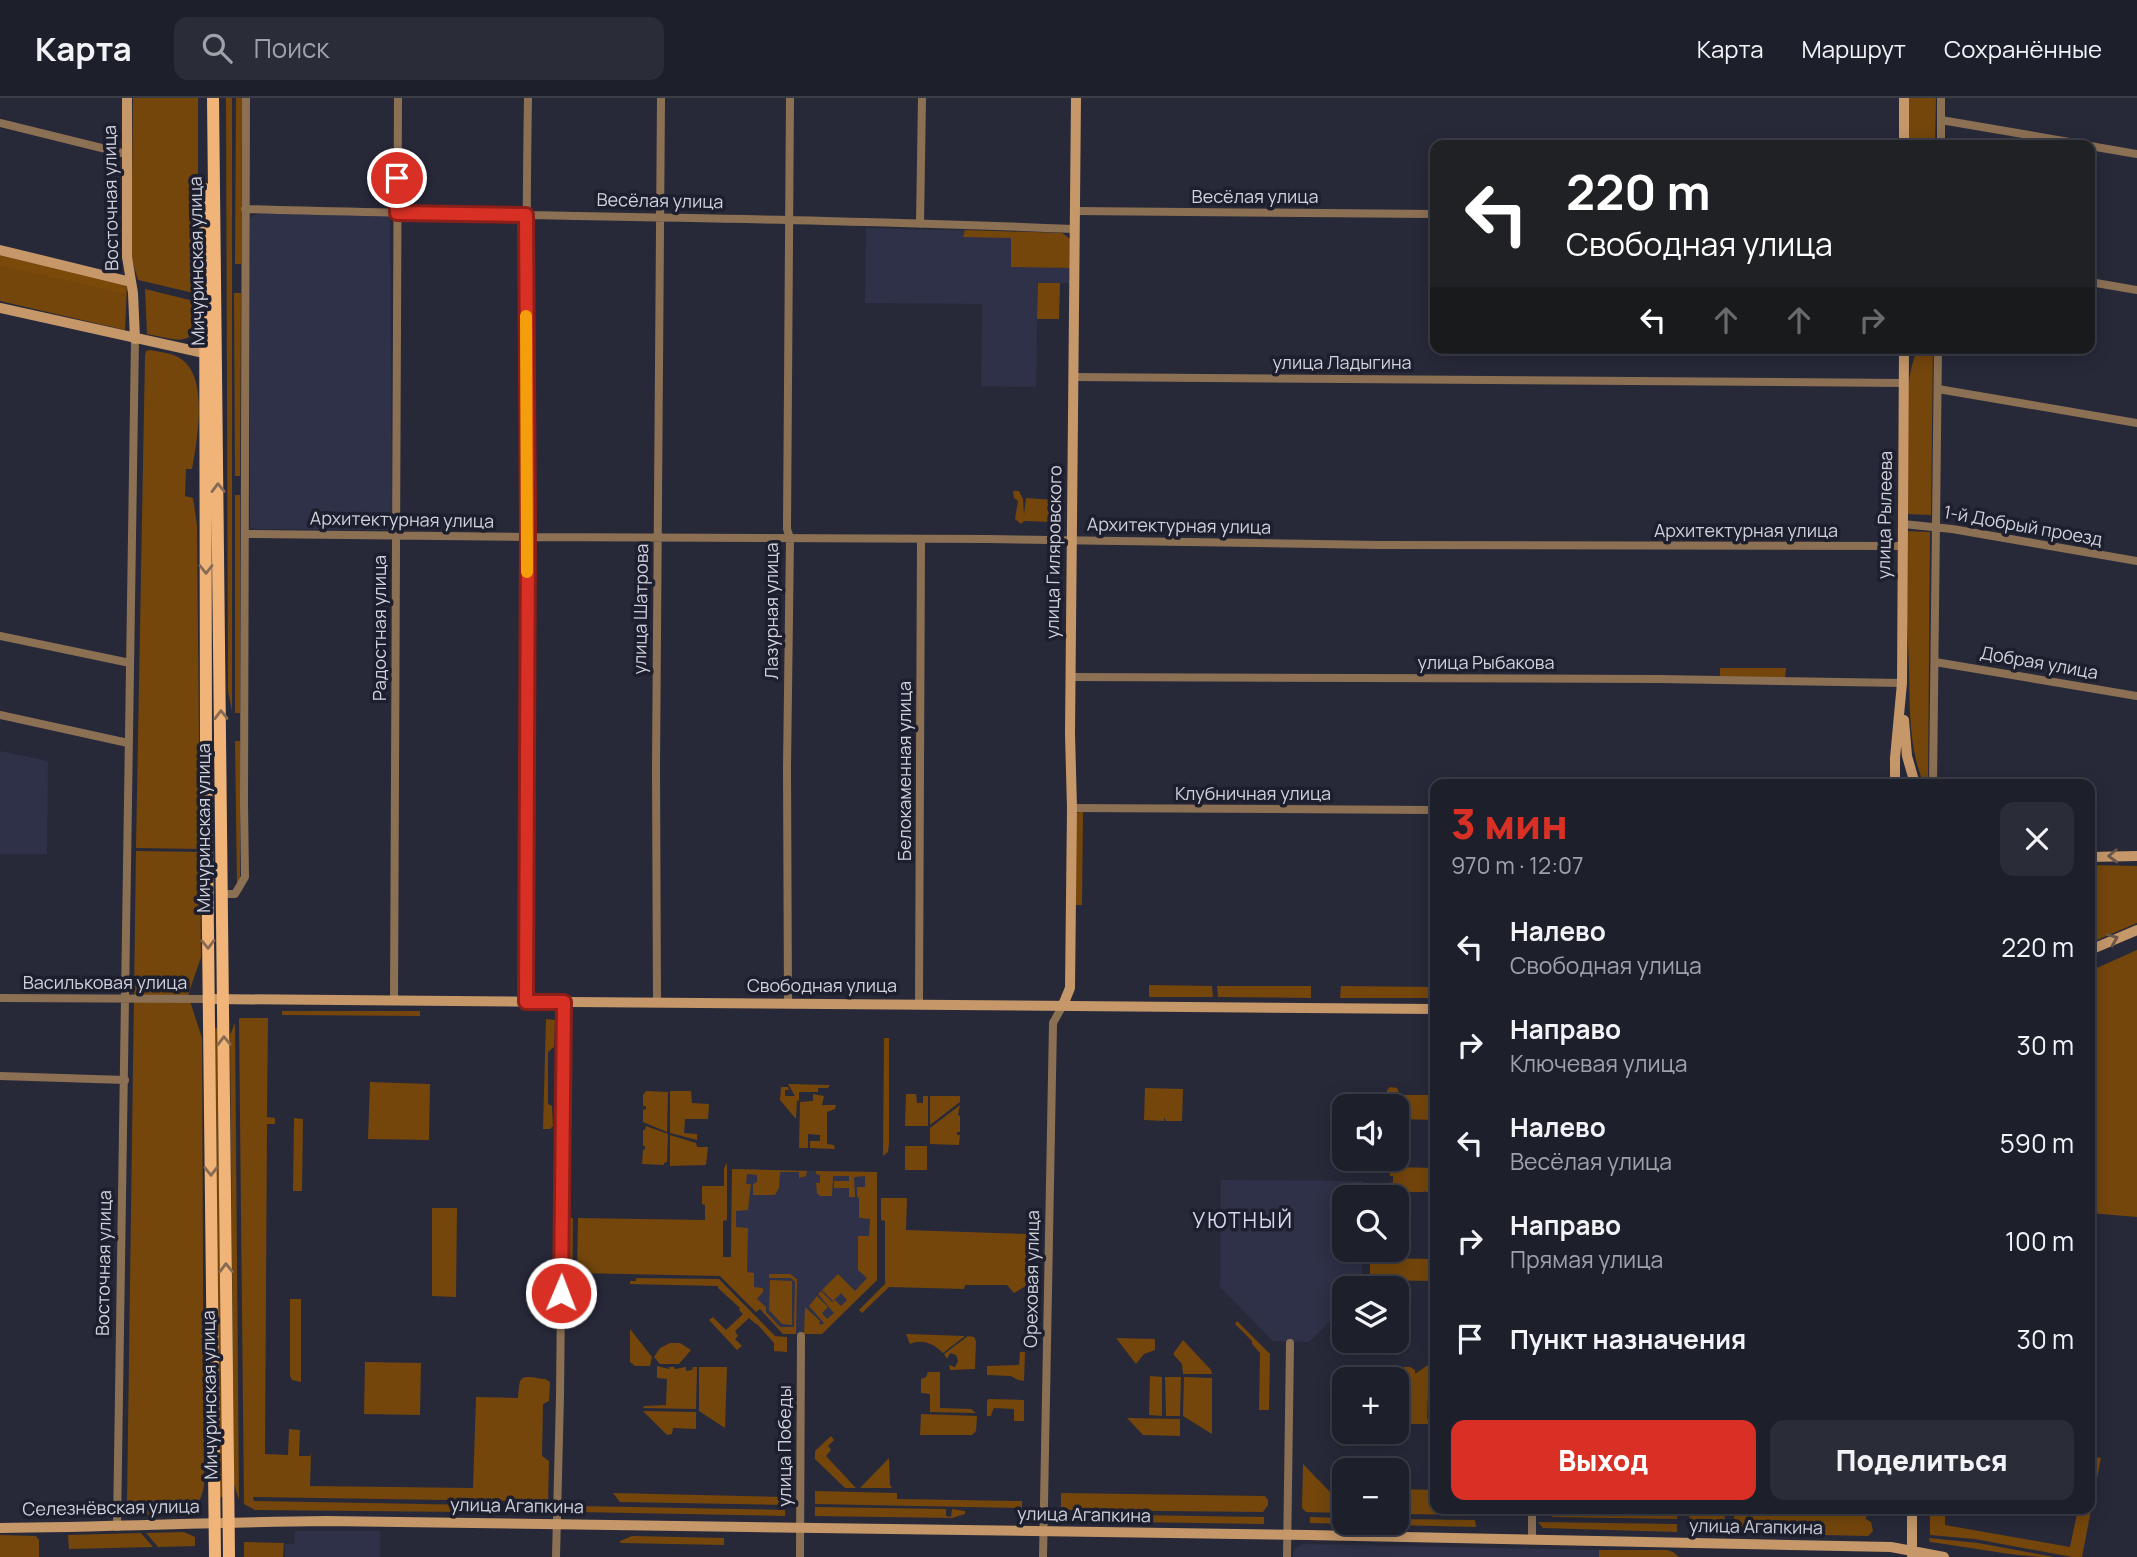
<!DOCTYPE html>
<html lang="ru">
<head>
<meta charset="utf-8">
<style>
  body { margin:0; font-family:Manrope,sans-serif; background:#2a2c37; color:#f1f3f6; height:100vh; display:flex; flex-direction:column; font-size:26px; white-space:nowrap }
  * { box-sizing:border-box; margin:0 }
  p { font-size:23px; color:#a0a2a9 }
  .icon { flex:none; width:38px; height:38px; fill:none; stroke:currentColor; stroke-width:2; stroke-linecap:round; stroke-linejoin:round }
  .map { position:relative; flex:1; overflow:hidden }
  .details { position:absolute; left:1430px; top:681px; width:665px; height:735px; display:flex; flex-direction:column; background:#1d1f2b; border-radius:14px; box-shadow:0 4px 18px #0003,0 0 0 2px #3b3d47 }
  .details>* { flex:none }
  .hud { position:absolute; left:1430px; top:42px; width:665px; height:214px; border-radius:14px; box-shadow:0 4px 18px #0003,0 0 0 2px #3b3d47; background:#202124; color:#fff; overflow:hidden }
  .controls { position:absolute; left:1332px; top:996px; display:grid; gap:14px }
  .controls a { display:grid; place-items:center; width:77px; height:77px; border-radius:14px; background:#1d1f2b; box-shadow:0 4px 18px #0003,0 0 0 2px #3b3d47; font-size:35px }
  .pin { position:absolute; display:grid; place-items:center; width:60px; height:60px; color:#fff; margin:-30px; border:4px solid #fff; border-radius:50%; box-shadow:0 2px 7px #0007 }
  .me { position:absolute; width:77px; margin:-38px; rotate:1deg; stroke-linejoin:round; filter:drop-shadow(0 0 5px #0008) }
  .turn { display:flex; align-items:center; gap:24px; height:147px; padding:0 21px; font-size:32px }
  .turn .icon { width:91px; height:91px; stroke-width:2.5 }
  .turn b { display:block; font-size:49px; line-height:60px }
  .lanes { display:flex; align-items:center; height:66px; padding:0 21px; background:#0003; justify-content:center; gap:35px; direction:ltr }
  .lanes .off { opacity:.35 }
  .round { display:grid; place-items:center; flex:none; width:74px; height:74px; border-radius:14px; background:#2a2c37 }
  .overview { display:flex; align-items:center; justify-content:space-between; height:119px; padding:0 21px }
  h1 { font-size:42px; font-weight:800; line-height:52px; color:#d93025 }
  .action { display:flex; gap:14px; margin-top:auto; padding:14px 21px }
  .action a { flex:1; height:80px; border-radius:14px; background:#d93025; color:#fff; font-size:28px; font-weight:800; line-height:80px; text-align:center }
  .action a+a { background:#2a2c37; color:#f1f3f6 }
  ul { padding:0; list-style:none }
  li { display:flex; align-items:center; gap:21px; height:98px; padding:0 21px }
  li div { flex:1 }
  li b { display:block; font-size:26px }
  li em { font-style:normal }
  header { display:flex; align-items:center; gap:42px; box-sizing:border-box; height:98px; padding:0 35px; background:#1d1f2b; border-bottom:2px solid #3b3d47 }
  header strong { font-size:33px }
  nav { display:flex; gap:38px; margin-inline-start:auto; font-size:24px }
  .search { width:490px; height:63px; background:#2a2c37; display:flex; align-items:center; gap:18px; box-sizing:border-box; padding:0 24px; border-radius:14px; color:#a0a2a9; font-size:26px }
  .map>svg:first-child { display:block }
  .built { fill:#2e3147 }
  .green { fill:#74460c }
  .forest { fill:#7b4a0b }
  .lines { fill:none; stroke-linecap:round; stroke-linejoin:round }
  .street { stroke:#8c7054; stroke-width:8 }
  .secondary { stroke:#c59769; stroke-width:10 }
  .primary { stroke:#f0b479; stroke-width:12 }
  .oneway { stroke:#866a54 }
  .oneway2 { stroke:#695549 }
  .route-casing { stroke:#8d1f18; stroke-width:18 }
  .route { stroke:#d93025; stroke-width:12 }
  .slow { stroke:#f59e0b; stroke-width:12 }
  .labels { text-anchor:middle; stroke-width:7; stroke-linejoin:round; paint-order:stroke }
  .street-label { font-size:18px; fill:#cfd1db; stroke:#1d1f2e }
  .quarter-label { font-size:21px; letter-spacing:2px; fill:#d5d8ee; stroke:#1d1f2e }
</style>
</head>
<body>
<header>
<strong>Карта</strong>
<div class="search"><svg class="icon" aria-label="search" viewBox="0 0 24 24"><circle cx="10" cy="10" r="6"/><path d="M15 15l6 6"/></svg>Поиск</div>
<nav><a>Карта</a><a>Маршрут</a><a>Сохранённые</a></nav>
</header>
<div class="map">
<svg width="2137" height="1459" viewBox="0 0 2137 1459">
  <rect width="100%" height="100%" fill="#272939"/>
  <path class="built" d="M263 114 390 118 392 432 254 431 250 429V121L254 117Z
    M866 130 1062 135 1068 138 1070 185H1038L1036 289 981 288 982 206 865 205Z
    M0 653 48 663 47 756H0Z
    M732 1071 877 1074V1182L822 1236H783L730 1180Z
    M1221 1082 1363 1083V1099H1344V1152H1362V1190H1344V1209L1309 1244 1273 1243 1220 1189Z
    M295 1433H380V1459H285V1446H294Z
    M1302 1446 1599 1452V1459H1293L1294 1451Z"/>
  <path class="green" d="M133 0H198V196L138 182 131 159Z
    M226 0H232V613L228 593Z
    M236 0H242L241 166H235Z
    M1908 0H1936L1935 47H1908Z
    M965 132 1062 135 1070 141V170L1011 169V140L963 139Z
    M0 156 127 187 125 232 0 203Z
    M1038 185H1060L1059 221H1037Z
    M145 191 198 204C197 250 186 244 147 236Z
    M234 195H241L240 378H235Z
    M1919 250H1933L1931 417 1906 416C1906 378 1900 280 1919 250Z
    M150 252C160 254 173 255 181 261 209 279 197 343 192 371H186L185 398 193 400 197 427 200 751 136 750 145 258 146 253Z
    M1013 393H1019L1023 401 1024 417 1026 400 1053 402V424L1024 423 1021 426 1015 421 1018 403 1014 400Z
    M235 397H240V615H235Z
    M1905 433 1930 434 1928 686H1924C1908 649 1910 608 1909 569 1907 523 1905 478 1905 433Z
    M1720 570H1786L1785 581 1720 579Z
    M235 643H240V783L237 786Z
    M1083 713 1082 807H1073L1074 720 1077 715Z
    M136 753 200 754 201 859 188 897 202 940 204 1387C202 1400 197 1412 183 1415L134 1417 129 1414 127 1405Z
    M2090 767 2137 768V825L2090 845Z
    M2137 852V1119L2090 1115V873Z
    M1149 887 1212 888 1213 899H1149Z
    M1217 888H1311V900L1218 899Z
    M1341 888 1435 889V900H1340Z
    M282 913H420V918L282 917Z
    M240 920H268L267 1019 275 1020V1026H267L265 1356 288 1357 289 1331 300 1332 299 1358H310L311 1355 310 1388 473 1390 476 1299 518 1300C520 1280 518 1277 538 1280 550 1283 539 1277 550 1284L549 1303 543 1306 542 1358 549 1363 548 1406 544 1414H518L505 1410V1407H516V1403L253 1399 254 1403 479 1407V1409L464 1414 255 1412 244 1406 239 921Z
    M546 921 555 922 554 949 548 954V1006L552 1008 553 1028 550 1031H543Z
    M235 925 239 1402 234 1386 230 937Z
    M217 930 223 1398 220 1400 214 931Z
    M884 940H889V1046L888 1054 883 1058Z
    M370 984 430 986 429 1042 368 1041Z
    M788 986 830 987 828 990H818V994H799V1003L797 1002 796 1021 780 1002 781 989H788L789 992H785V998H795Z
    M1390 989 1397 990 1400 997H1435V1022L1397 1021 1396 1008H1394V1002L1387 997V992Z
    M1145 990 1183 991 1182 1023H1166L1164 1019V1023L1144 1022Z
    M646 993 668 994 667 1034 643 1024V1012L646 1011V1008H643V997Z
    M670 993H691L692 1005 709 1006 708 1021H685L684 1035 697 1036V1042L670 1035Z
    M813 996 824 998 822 1007H836L835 1011 827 1014V1046L834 1047 835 1051 810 1050V1043H820V1037L808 1036V1050H799L800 1004 813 1003Z
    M906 996H916L917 1005H923V998H928V1028H905Z
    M930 998H960V1004L930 1027Z
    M960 1007 958 1017 960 1018V1034H957V1037H960L959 1047 930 1046V1030Z
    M294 1020 303 1021 302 1093H293Z
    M646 1028 668 1036 667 1064 664 1065V1067L642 1066 643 1052 645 1051V1048H643V1032H645Z
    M670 1037 696 1045 697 1049H708L706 1067 670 1068Z
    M905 1048H927V1072H905Z
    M1390 1061 1393 1069 1435 1070V1094H1425L1424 1092V1094H1404L1403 1092V1094H1398L1397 1099H1386L1385 1092 1390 1089V1085L1393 1084V1078H1390V1074L1385 1068 1387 1063Z
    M727 1065V1122L723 1123V1159H731L732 1071 807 1073 806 1078 799 1080V1074H780L779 1090 775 1097H753V1086L757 1084V1077L747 1076 746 1086H751L748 1112 736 1113V1129L748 1130 747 1174 754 1175V1189L763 1190V1194L757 1201 766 1209V1214L780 1229H794L795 1184 791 1180H769V1176H790L797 1181 796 1236H783L760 1211 756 1214 720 1178 577 1175 578 1120 705 1122V1107L702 1106V1088H724V1070Z
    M816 1073 877 1074V1182L822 1236H804L805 1209 820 1223 819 1225 821 1227 824 1225 809 1208 817 1198 828 1209 822 1215 827 1221 834 1215 818 1196 821 1193 832 1204 835 1202 841 1208 847 1202 841 1195 833 1203 822 1192 838 1176 855 1193 867 1180 858 1172V1138H869L870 1121 859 1120V1100L857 1099V1089H865V1078L854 1079 855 1099H849V1090H834V1083H849V1078H833L832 1098H820L817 1095 816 1085H820V1077L816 1076Z
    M881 1100H907L906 1132 1027 1136 1026 1188 1014 1195 1007 1187H965L964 1191 889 1189 862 1215 859 1212 885 1186V1123L881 1122Z
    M432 1110H457L456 1199 432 1198Z
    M568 1120H573L572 1218 567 1214Z
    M1370 1160 1435 1161V1183L1370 1182Z
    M636 1180 719 1181 775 1238 787 1239V1254L774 1253V1245L757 1226H756L749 1220 735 1233 738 1238 735 1241 742 1248 737 1252 709 1222 713 1219 726 1232 743 1216 739 1212 740 1210 718 1190V1188L630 1186V1183H636Z
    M770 1182 792 1183V1227L782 1226 769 1212Z
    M290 1201H301V1284L292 1282 290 1278Z
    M1237 1223 1270 1256 1269 1312H1259L1260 1255 1252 1246V1243L1235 1226Z
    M630 1231 652 1259 650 1268H635L630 1264Z
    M906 1236 965 1238 943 1255C933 1245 922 1241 910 1246Z
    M968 1238 974 1239 976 1243 975 1271 950 1272 949 1267 955 1269 958 1263 956 1257 950 1255 947 1261 944 1256Z
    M1116 1240 1155 1241V1252L1144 1256 1136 1266Z
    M1183 1242 1211 1272 1212 1276H1183L1182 1266 1173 1256Z
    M670 1245H680L691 1252 679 1266H660L654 1259 660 1250Z
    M1020 1254H1025L1024 1283 1018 1282 1011 1278 987 1277V1268L1019 1267Z
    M1435 1262V1276H1431V1293H1428L1427 1321H1435V1326H1408L1409 1289 1404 1292 1398 1288 1401 1286 1397 1285V1282L1399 1281 1396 1279 1401 1271 1404 1273V1269H1410L1415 1272V1276Z
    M365 1264 421 1265 420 1317 364 1316Z
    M657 1268 669 1271V1269H674L675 1271 686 1269V1273L692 1272 693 1269H697L696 1311 643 1310 644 1308 666 1307 667 1281 657 1280Z
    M699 1269H727L725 1330 699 1313Z
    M928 1274H940V1310L971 1311 976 1315 930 1314V1296L921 1295V1281L926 1279Z
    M1150 1278 1162 1279V1318L1149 1317Z
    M1165 1279H1181L1180 1318H1166Z
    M1184 1279 1212 1280V1336L1183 1318Z
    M989 1301 1024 1302V1323H1014V1311L994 1310 992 1314 991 1318H987V1303Z
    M643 1313 696 1314V1331L673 1330 672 1336 667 1337Z
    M921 1316 977 1318 976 1333 972 1337H920Z
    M1127 1320 1180 1321V1338L1143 1337Z
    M831 1338 834 1342 828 1348 831 1352 826 1358 856 1390H845L815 1361V1353Z
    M2090 1358 2101 1360 2082 1459H2072L1975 1441 1930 1437V1411H1945V1427L2070 1449 2078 1411 2090 1410Z
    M889 1360 890 1387 892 1390H860Z
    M1303 1366 1331 1395H1344V1415L1306 1414 1302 1410Z
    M1396 1391 1435 1392V1410L1475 1411 1476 1417 1397 1416Z
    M815 1393 897 1395V1401L1022 1403V1410L815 1406Z
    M613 1395 785 1399V1407L620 1404Z
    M1061 1395 1265 1398 1268 1402V1407L1263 1414 1061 1412Z
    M579 1408 785 1412V1418L579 1414Z
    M815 1409 946 1411V1418L951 1419 952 1411 965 1413V1416L952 1420 815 1418Z
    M1553 1411H1678L1677 1421 1552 1419Z
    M1689 1411H1725L1724 1432 1722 1434H1692L1690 1432Z
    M1734 1411H1866V1421L1871 1424 1873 1433 1868 1438 1738 1435 1734 1431Z
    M1065 1416 1264 1419V1426L1065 1423Z
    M1310 1419 1344 1420V1424H1396L1397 1421 1475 1422 1476 1429 1310 1425Z
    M1538 1424 1677 1426V1434L1543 1430Z
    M184 1434 195 1439V1448L158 1449 146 1435Z
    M141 1435 153 1449 69 1451 68 1437Z
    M0 1437 36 1438 39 1442V1459H0Z
    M632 1438 724 1440V1447L620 1445V1443Z
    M1929 1440 1978 1445 2054 1459C2013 1459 1971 1449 1930 1444Z
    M244 1444 284 1445 283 1459H244Z
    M1599 1452H1667L1673 1454 1679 1459H1599Z"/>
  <path class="forest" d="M0 158 123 187 125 190 126 196 0 167Z"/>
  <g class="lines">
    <path class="street" d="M1941 22 2087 47
      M0 25 126 56
      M1941 47V0
      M2090 48 2137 56
      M245 111C522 119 798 119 1074 131
      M1075 113 1435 116
      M920 126 922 0
      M2090 184 2137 192
      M1074 279 1904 285
      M1938 291 2137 325
      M1903 426 1952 431 2137 463
      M245 436 528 439 988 441 1380 447 1902 448
      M0 538 130 565
      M1935 564 2137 598
      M1071 579 1659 581 1902 585
      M0 617 128 645
      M1933 686 1938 250
      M1072 710 1435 712
      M221 796H235L245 779 244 705 246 0
      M0 900 209 901
      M394 903 398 0
      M526 904C530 603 523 301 528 0
      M657 904 656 670 661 0
      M788 905 787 670 790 440 787 431 790 0
      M919 905 921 441
      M0 978 125 982
      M117 1429 135 241
      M1532 1441V1410
      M556 1459 560 1298 564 904
      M800 1459 801 1238
      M1043 1459 1053 925 1063 907
      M1287 1459 1290 1245"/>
    <path class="secondary" d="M127 0V159L133 195 135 241
      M1904 47V0
      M0 152 131 184
      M0 210 213 257
      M1904 622 1907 658 1915 686
      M1895 686V660L1902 585 1904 250
      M2090 759 2137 758
      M2090 852 2137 832
      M209 901 1435 911
      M1063 907 1070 890 1072 710 1070 636 1076 0
      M0 1430C109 1429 218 1424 326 1423L1308 1437 1891 1449 1944 1459
      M1912 1457V1410"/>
    <path class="primary" d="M213 0 229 1459
      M205 91 206 659 215 1459"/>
  </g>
  <defs><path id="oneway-chevron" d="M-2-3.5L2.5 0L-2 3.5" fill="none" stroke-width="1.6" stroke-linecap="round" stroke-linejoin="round" transform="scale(1.75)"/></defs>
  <g class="oneway">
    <use href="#oneway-chevron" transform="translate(218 390) rotate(-91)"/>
    <use href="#oneway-chevron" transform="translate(206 471) rotate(90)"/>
    <use href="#oneway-chevron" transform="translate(221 617) rotate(-91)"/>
    <use href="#oneway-chevron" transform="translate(208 846) rotate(89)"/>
    <use href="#oneway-chevron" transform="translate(224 943) rotate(-91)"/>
    <use href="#oneway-chevron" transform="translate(211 1073) rotate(89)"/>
    <use href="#oneway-chevron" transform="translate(226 1170) rotate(-91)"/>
  </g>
  <g class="oneway2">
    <use href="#oneway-chevron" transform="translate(2113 758) rotate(178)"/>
    <use href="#oneway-chevron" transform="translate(2113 841) rotate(-23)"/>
  </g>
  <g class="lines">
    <g class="route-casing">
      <path id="route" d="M397 80V115L526 117 528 430 526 904H564L561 1195"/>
    </g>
    <use href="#route" class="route"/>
    <path class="slow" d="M526 218 527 474"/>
  </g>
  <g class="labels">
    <g class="street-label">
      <text x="1255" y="105">Весёлая улица</text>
      <text transform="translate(111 100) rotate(-91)" y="6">Восточная улица</text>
      <text transform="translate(660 103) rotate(1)" y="6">Весёлая улица</text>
      <text transform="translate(197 163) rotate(-91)" y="6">Мичуринская улица</text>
      <text x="1342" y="271">улица Ладыгина</text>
      <text transform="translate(1885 417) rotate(-89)" y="6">улица Рылеева</text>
      <text transform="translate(402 422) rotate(1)" y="6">Архитектурная улица</text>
      <text transform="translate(1179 428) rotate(1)" y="6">Архитектурная улица</text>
      <text transform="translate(2023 428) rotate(10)" y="6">1-й Добрый проезд</text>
      <text x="1746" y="439">Архитектурная улица</text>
      <text transform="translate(1054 454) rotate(-89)" y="6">улица Гиляровского</text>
      <text transform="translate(641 511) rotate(-89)" y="6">улица Шатрова</text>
      <text transform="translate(772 513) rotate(-90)" y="6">Лазурная улица</text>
      <text transform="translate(380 530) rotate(-90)" y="6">Радостная улица</text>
      <text x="1486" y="571">улица Рыбакова</text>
      <text transform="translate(2039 565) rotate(10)" y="6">Добрая улица</text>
      <text transform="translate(905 673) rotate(-90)" y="6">Белокаменная улица</text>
      <text x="1253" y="702">Клубничная улица</text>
      <text transform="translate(204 730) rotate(-90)" y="6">Мичуринская улица</text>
      <text x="105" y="891">Васильковая улица</text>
      <text x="822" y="894">Свободная улица</text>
      <text transform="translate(104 1165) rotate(-89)" y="6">Восточная улица</text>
      <text transform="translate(1032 1181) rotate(-89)" y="6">Ореховая улица</text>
      <text transform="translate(210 1297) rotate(-91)" y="6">Мичуринская улица</text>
      <text transform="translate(785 1348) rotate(-90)" y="6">улица Победы</text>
      <text transform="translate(517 1408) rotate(1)" y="6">улица Агапкина</text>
      <text transform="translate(111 1410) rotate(-1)" y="6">Селезнёвская улица</text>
      <text transform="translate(1084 1417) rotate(1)" y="6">улица Агапкина</text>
      <text transform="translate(1756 1429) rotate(1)" y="6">улица Агапкина</text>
    </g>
    <g class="quarter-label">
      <text x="1243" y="1130">УЮТНЫЙ</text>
    </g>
  </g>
</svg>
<div class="controls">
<a><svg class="icon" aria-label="sound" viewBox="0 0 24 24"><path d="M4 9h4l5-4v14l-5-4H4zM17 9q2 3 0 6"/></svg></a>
<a><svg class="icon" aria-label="search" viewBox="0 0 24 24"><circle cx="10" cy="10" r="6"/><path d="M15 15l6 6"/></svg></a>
<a><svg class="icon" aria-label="layers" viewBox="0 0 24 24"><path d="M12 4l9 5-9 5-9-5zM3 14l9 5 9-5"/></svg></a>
<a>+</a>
<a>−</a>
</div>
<div class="pin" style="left:397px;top:80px;background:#d93025"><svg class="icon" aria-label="arrive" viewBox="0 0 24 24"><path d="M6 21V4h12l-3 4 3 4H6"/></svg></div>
<svg class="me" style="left:561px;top:1195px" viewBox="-20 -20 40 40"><circle r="17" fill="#d93025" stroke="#fff" stroke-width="3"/><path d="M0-11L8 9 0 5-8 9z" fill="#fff"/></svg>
<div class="hud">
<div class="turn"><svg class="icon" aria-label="left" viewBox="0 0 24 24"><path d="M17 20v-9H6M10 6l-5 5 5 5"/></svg><div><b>220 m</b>Свободная улица</div></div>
<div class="lanes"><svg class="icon" aria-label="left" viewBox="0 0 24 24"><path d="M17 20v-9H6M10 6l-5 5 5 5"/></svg><svg class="icon off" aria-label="ahead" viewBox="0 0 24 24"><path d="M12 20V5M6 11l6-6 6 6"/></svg><svg class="icon off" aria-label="ahead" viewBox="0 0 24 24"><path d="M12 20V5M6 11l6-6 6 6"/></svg><svg class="icon off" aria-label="right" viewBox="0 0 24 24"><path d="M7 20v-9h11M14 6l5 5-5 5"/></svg></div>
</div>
<section class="details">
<div class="overview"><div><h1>3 мин</h1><p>970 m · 12:07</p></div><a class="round"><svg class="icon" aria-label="close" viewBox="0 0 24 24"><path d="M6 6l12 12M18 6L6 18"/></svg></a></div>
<ul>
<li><svg class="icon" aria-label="left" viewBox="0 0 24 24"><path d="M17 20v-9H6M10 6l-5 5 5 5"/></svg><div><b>Налево</b><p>Свободная улица</p></div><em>220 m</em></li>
<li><svg class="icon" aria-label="right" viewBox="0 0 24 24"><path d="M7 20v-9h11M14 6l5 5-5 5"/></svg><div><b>Направо</b><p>Ключевая улица</p></div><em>30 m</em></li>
<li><svg class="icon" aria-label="left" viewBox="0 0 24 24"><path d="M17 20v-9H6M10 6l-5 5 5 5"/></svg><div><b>Налево</b><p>Весёлая улица</p></div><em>590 m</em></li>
<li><svg class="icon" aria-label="right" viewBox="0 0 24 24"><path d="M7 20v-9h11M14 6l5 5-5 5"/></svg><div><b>Направо</b><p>Прямая улица</p></div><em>100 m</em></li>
<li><svg class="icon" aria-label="arrive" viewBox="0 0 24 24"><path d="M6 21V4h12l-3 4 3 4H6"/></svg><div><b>Пункт назначения</b></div><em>30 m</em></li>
</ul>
<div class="action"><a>Выход</a><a>Поделиться</a></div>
</section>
</div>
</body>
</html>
